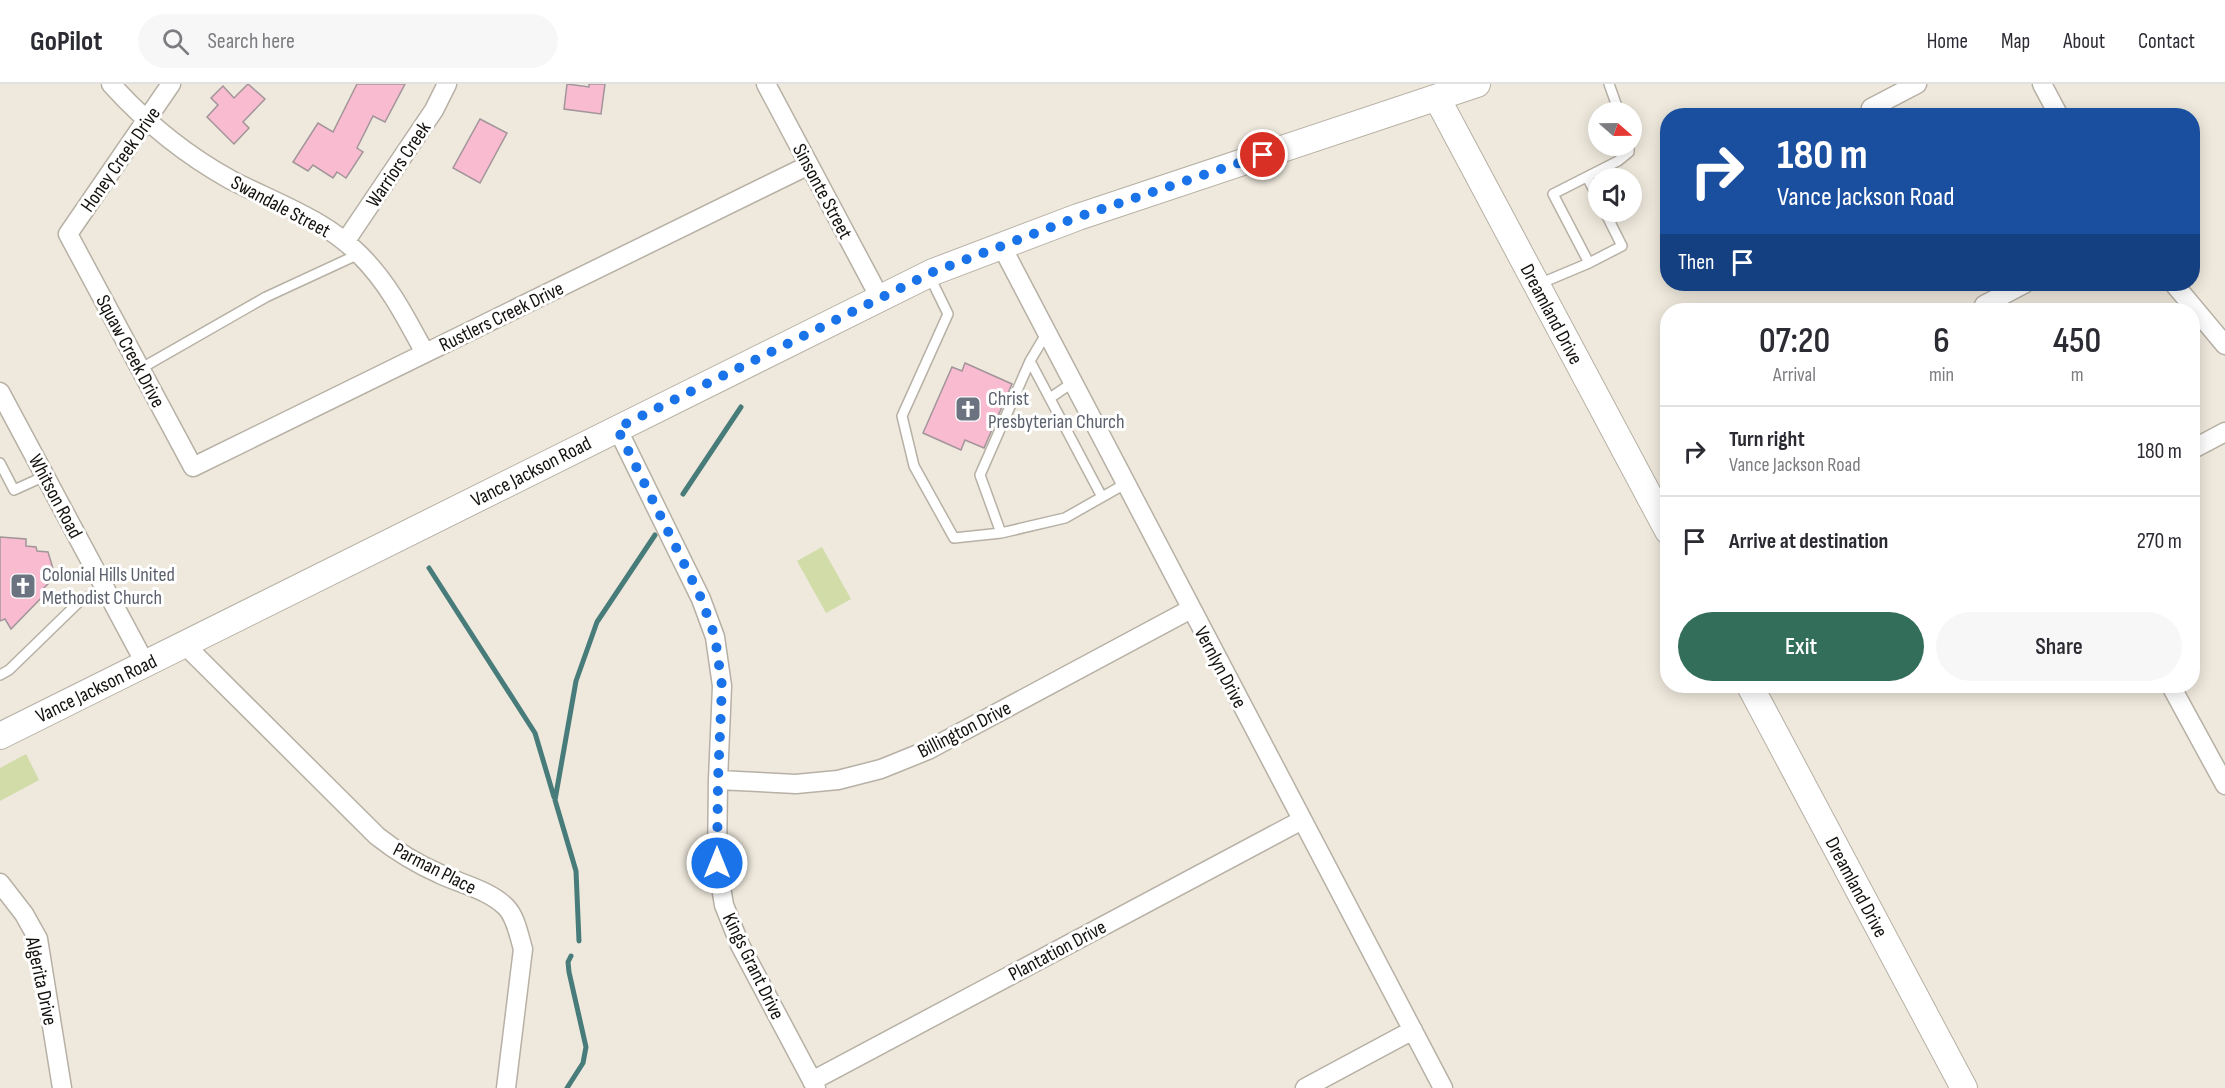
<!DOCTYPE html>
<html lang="en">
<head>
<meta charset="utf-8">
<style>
  body { margin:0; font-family:"Sofia Sans Condensed",sans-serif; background:#f7f7f7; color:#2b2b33; height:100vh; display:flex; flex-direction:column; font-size:22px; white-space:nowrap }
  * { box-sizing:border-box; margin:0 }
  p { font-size:20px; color:#7c7c81 }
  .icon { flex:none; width:33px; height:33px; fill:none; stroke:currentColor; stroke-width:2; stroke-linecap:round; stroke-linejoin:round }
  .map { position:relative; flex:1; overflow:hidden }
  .details { position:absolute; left:1660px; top:219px; width:540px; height:390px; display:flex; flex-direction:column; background:#fff; border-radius:24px; box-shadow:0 3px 15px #0003 }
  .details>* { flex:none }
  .hud { position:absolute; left:1660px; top:24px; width:540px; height:183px; border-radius:24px; box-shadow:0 3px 15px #0003; background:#1a4fa0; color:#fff; overflow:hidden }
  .needle { width:39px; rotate:110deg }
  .fabs { position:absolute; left:1588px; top:18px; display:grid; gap:12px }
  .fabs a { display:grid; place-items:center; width:54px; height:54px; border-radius:50%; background:#fff; box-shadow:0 3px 15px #0003; font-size:30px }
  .pin { position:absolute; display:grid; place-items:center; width:51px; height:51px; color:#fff; margin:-26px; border:3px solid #fff; border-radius:50%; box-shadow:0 2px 6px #0007 }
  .me { position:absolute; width:66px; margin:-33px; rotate:0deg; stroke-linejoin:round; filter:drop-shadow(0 0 4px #0008) }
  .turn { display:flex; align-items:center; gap:21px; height:126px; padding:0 18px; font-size:27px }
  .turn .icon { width:78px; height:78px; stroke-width:2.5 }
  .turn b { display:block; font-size:42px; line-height:51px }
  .then { display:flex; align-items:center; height:57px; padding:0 18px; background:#0003; gap:12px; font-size:22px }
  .eta { display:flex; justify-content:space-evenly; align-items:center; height:102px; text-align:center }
  .eta b { font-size:36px; font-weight:600; line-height:42px }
  .cta { display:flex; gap:12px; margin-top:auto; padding:12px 18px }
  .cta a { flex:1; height:69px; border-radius:36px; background:#326e59; color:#fff; font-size:24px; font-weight:600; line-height:69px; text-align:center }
  .cta a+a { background:#f7f7f7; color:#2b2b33 }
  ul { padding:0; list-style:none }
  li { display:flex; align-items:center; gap:18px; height:90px; padding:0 18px; border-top:2px solid #e1e1e2 }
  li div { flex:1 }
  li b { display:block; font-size:22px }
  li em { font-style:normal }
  header { display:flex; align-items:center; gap:36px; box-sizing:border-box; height:84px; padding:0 30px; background:#fff; border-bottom:2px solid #e1e1e2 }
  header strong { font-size:28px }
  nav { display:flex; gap:33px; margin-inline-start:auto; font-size:21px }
  .search { width:420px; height:54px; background:#f7f7f7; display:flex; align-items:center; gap:15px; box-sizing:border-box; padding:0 21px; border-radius:33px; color:#7c7c81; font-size:22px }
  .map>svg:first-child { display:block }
  .green { fill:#d1dca8 }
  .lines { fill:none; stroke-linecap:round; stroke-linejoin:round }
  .stream { stroke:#487c7a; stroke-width:5 }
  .building { fill:#f8bbd0; stroke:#a29599; stroke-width:1.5 }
  .lane-casing { stroke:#b7b0a5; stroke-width:12 }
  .street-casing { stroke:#b7b0a5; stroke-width:21 }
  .secondary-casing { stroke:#b7b0a5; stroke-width:28 }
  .lane { stroke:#fff; stroke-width:9 }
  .street { stroke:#fff; stroke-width:18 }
  .secondary { stroke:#fff; stroke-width:26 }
  .route { stroke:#1a73e8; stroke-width:10; stroke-dasharray:0 18 }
  .labels { text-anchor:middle; stroke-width:6; stroke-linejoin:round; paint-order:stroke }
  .street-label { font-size:20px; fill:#14120e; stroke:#fff }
  .worship-label { font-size:20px; fill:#5b616d; stroke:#fff; text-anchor:start }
</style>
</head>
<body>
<header>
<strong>GoPilot</strong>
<div class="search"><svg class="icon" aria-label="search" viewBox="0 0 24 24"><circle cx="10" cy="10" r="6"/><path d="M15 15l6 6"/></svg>Search here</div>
<nav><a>Home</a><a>Map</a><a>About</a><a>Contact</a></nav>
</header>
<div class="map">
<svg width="2225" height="1004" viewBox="0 0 2225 1004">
  <rect width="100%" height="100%" fill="#efe9dd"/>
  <path class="green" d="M822 463 851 515 826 529 797 477Z
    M26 670 39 696 0 717V684Z"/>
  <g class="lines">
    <path class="stream" d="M683 410 741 323
      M429 484 535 649 554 713
      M579 857 576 787 555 716 576 597 597 538 655 451
      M567 1004 583 979 586 963 569 888 568 878 571 872"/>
  </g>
  <path class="building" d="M248 0 265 15 243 38 249 44 234 60 207 33 218 21 211 14 223 2 234 14Z
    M357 0H405L385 38 373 32 357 64 363 68 346 94 337 88 333 94 313 81 308 87 293 78 318 39 333 48Z
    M567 0 589 3V0H605L601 30 564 25Z
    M480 35 507 49 480 99 453 84Z
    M965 279 1012 300 984 364 965 356 961 366 923 349 952 283 962 287Z
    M0 453 26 455V462L36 463 37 467 48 468 54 488 47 496 49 499 42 506 44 511 11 545 5 535 0 537Z"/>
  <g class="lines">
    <g class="lane-casing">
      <path id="lane" d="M1609 0 1619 28
        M1587 93 1599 116
        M1589 179 1622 162 1605 128
        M929 191 948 230 902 332 914 382 954 454 1001 449 1065 434 1125 400
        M1539 200 1589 179 1553 110 1618 77 1629 68V62
        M1030 277 1102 413
        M140 285 266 213 359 170
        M1050 314 1072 299
        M0 379 14 406 45 392
        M1001 449 980 391 1030 277 1046 250
        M0 591 9 586 80 517 105 504"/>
    </g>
    <g class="street-casing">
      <path id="street" d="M111 0C147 40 184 70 231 96 276 119 324 135 360 171 389 200 406 234 425 269
        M171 0 68 150 193 383 809 81
        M766 0 880 214
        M2042 0 2059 32
        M1871 24 1917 0
        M345 158 434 26 447 0
        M1001 161 1443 1004
        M2174 200 2225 261
        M1984 221 2024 200
        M0 308 145 579
        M617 344 701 515 715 553 722 602 718 696 717 779 724 821 740 861 816 1004
        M2193 365 2225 348
        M184 560 377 752C396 767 417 780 440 790 461 800 489 806 506 823 516 833 519 852 523 865L506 1004
        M2171 602 2225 701
        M718 696 796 700 838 696 881 685 928 666 1191 525
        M0 799 24 830 38 855 62 1004
        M812 997 1302 736
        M1305 1004 1413 946"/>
    </g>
    <g class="secondary-casing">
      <path id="secondary" d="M1437 14 1668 447
        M1750 602 1964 1004
        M0 652 933 188 1078 133 1477 0"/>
    </g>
    <use href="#lane" class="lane"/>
    <use href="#street" class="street"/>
    <use href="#secondary" class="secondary"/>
  </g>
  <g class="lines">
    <path class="route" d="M717 779 718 696 722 602 715 553 701 514 617 344 933 188 1078 133 1263 71"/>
  </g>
  <defs>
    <g id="church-square" transform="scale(1.35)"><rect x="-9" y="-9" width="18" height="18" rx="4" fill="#6b7280" stroke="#fff"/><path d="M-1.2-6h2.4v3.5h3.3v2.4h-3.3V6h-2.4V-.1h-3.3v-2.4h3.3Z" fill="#fff"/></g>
  </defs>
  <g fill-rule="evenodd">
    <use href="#church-square" x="968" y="325"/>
    <use href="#church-square" x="23" y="502"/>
  </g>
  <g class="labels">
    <g class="street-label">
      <text transform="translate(120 75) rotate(-55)" y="7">Honey Creek Drive</text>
      <text transform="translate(398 80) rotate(-56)" y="7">Warriors Creek</text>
      <text transform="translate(823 107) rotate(62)" y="7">Sinsonte Street</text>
      <text transform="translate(281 122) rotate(28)" y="7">Swandale Street</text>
      <text transform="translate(1552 230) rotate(62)" y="7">Dreamland Drive</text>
      <text transform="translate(501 232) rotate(-26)" y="7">Rustlers Creek Drive</text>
      <text transform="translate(131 267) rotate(62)" y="7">Squaw Creek Drive</text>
      <text transform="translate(531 387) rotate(-27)" y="7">Vance Jackson Road</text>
      <text transform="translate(56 412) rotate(62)" y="7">Whitson Road</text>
      <text transform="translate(1221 583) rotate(62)" y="7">Vernlyn Drive</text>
      <text transform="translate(96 604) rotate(-26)" y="7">Vance Jackson Road</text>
      <text transform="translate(964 645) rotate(-27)" y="7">Billington Drive</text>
      <text transform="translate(435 784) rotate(27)" y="7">Parman Place</text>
      <text transform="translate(1857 803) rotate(62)" y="7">Dreamland Drive</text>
      <text transform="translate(1057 866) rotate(-28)" y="7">Plantation Drive</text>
      <text transform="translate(754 882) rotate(64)" y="7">Kings Grant Drive</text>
      <text transform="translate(42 897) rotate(78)" y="7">Algerita Drive</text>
    </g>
    <g class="worship-label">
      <text x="988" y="321">Christ<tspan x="988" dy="23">Presbyterian Church</tspan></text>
      <text x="42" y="497">Colonial Hills United<tspan x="42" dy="23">Methodist Church</tspan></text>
    </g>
  </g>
</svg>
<div class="fabs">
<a><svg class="needle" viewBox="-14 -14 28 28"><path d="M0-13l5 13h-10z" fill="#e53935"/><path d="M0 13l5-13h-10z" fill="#7c7c81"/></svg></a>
<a><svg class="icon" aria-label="sound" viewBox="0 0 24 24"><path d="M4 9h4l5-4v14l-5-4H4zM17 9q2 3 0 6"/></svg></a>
</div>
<div class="pin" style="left:1263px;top:71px;background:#d93025"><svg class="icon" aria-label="arrive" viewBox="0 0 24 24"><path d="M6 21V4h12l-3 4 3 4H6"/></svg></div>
<svg class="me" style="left:717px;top:779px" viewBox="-20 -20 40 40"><circle r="17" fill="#1a73e8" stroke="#fff" stroke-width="3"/><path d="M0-11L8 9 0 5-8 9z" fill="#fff"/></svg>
<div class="hud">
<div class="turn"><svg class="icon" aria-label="right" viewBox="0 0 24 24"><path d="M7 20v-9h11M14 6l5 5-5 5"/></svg><div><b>180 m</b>Vance Jackson Road</div></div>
<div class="then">Then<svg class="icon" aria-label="arrive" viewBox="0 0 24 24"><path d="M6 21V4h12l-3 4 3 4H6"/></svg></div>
</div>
<section class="details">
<div class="eta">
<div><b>07:20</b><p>Arrival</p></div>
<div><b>6</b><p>min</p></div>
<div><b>450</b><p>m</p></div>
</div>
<ul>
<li><svg class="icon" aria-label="right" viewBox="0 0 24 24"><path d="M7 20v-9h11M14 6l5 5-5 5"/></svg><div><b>Turn right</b><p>Vance Jackson Road</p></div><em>180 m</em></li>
<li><svg class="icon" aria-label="arrive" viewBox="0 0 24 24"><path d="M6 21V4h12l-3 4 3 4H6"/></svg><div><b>Arrive at destination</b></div><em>270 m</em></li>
</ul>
<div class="cta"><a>Exit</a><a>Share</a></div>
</section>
</div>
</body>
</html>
